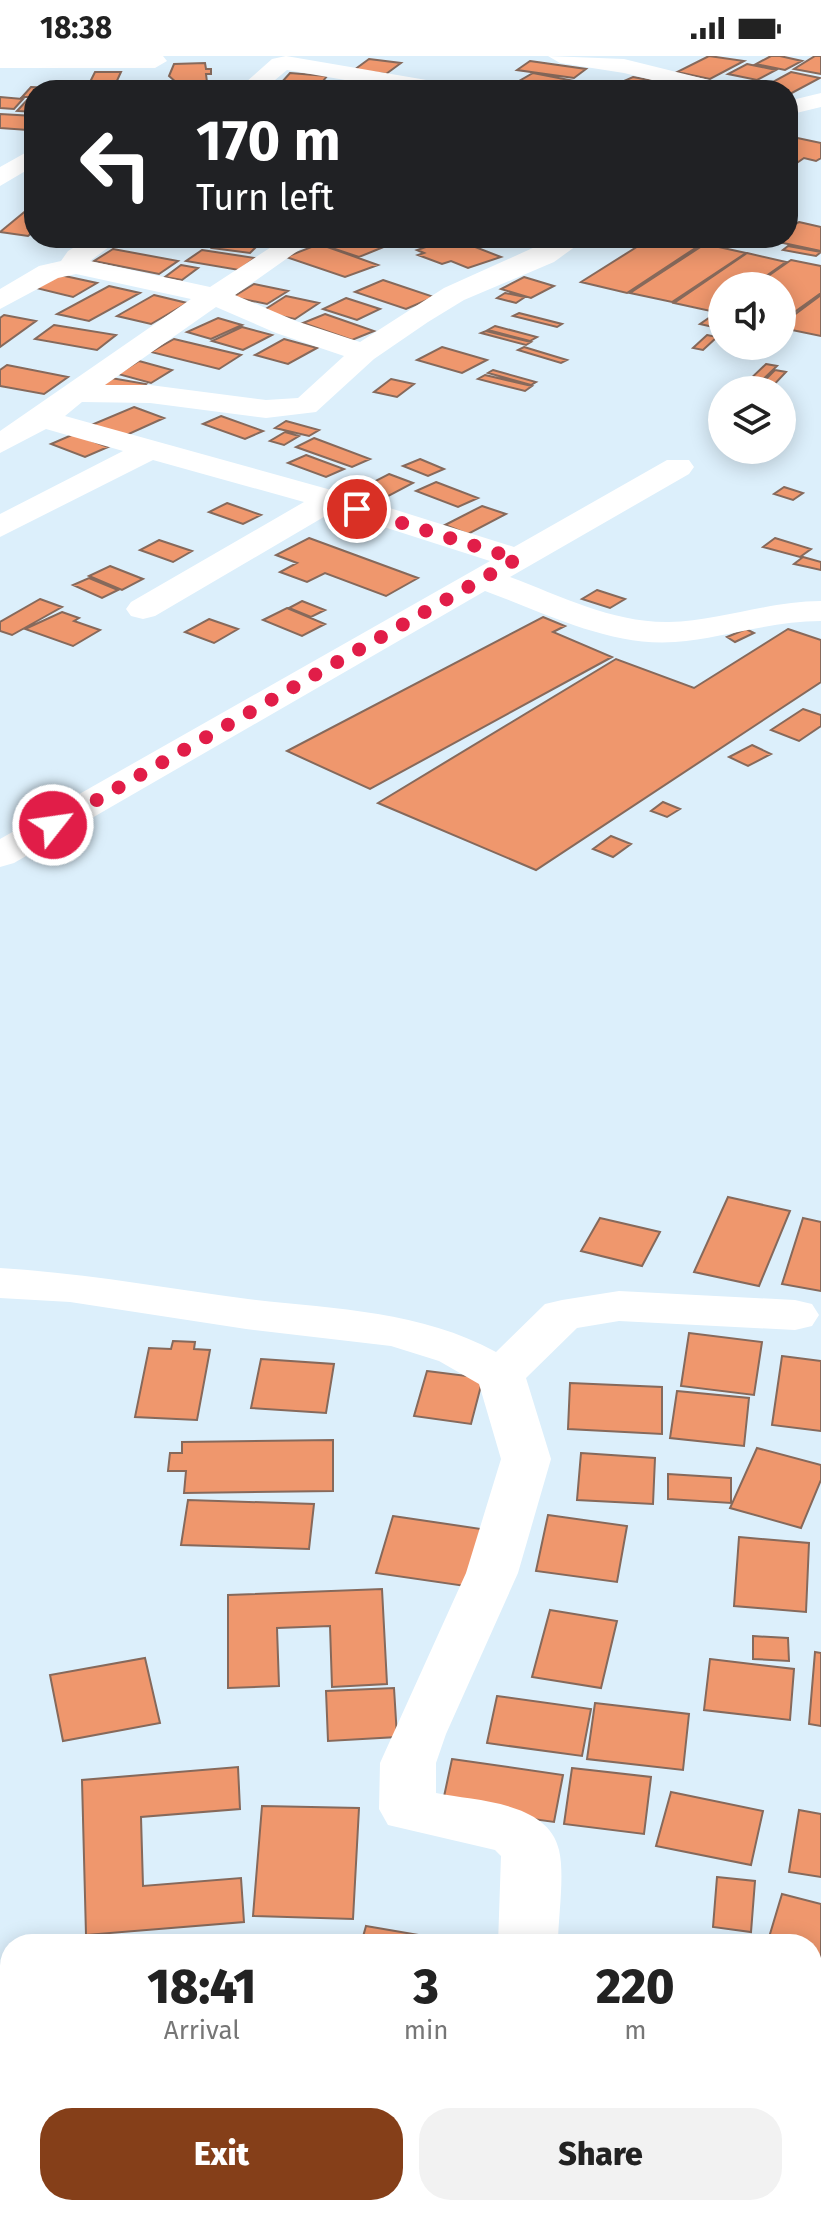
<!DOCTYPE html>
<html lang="en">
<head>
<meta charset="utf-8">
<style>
  body { margin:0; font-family:"Fira Sans",sans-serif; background:#f2f2f2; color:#222; height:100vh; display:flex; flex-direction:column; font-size:30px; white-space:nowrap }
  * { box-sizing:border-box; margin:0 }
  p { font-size:26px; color:#767676 }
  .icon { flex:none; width:44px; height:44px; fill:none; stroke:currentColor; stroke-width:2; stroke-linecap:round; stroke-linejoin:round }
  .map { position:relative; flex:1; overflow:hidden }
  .details { position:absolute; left:0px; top:1878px; width:822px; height:282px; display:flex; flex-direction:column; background:#fff; border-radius:32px 32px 0 0; box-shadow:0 4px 20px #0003 }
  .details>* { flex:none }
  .guide { position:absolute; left:24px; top:24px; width:774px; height:168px; border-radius:32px; box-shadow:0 4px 20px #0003; background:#202124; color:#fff; overflow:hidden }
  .buttons { position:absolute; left:708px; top:216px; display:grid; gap:16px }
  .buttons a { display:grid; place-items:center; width:88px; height:88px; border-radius:50%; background:#fff; box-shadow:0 4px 20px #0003; font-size:40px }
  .pin { position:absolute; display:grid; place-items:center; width:68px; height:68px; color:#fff; margin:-34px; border:4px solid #fff; border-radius:50%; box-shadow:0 2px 8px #0007 }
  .me { position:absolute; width:88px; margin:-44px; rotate:60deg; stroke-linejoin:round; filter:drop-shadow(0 0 6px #0008) }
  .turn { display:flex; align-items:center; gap:28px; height:168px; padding:0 40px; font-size:36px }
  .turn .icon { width:104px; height:104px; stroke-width:2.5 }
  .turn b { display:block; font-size:56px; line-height:68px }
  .eta { display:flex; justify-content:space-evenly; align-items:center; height:136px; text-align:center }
  .eta b { font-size:48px; font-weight:800; line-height:56px }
  .action { display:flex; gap:16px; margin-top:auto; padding:16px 40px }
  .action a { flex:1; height:92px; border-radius:32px; background:#853f19; color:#fff; font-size:32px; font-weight:800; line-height:92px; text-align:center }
  .action a+a { background:#f2f2f2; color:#222 }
  .status { display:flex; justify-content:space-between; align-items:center; height:56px; padding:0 40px; background:#fff; direction:ltr }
  .status svg { height:22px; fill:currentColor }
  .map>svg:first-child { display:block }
  .building { fill:#ef976d; stroke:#86695b; stroke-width:2 }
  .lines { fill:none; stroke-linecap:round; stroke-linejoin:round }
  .minor { fill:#fff; fill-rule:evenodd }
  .route { stroke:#e11d48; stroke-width:14; stroke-dasharray:0 25.2 }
</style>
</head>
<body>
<div class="status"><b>18:38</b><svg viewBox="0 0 49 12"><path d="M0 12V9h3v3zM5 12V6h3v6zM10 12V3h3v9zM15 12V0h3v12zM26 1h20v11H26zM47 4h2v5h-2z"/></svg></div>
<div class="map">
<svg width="821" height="2159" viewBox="0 0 821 2159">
  <rect width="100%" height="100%" fill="#dceffb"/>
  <path class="building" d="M709 0 744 5 710 23 677 16Z
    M771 0H780L802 5 785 14 756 8Z
    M815 0H821V18L794 13Z
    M369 3 401 7 386 18 354 14Z
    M530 5 586 13 574 22 517 14Z
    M205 7 206 13H211V18H206L207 26 177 27 169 20 174 8Z
    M747 8 776 14 757 24 728 18Z
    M95 16H121L115 29 89 28Z
    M791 16 820 22 788 39V34H758Z
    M290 17 327 20 319 30 281 27Z
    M533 17 574 25 558 34 514 28Z
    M633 21 685 31 693 34H636L615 29Z
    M340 25 370 28 364 34H330Z
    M502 27 531 34H486Z
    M283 28 318 32 275 34Z
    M31 31 76 33 34 34V41H22Z
    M0 41 23 43 14 53 0 52Z
    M28 43 34 44V56L17 55Z
    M0 58 34 60V68L28 74 0 72Z
    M788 80 821 87V102L816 105 804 102 788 113Z
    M28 153H34V175L28 180 0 176Z
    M799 166 821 171V195L769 184 788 182V172Z
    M222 182H244L263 184 250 197 212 192Z
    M345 182H363L386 190 359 201 326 190Z
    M452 182 501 201 468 212 451 205 442 208 418 199 424 197 417 194Z
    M651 182 703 187 627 237 581 226Z
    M319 188 378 209 345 221 286 201Z
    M705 188 746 197 672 246 630 237Z
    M788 190 821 196 816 200 783 194Z
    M113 193 178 205 159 218 94 205Z
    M202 194 255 202 239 214 186 205Z
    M747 197 786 206 752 230H722V251L715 256 674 247Z
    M791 204 821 210V237L782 265V230H754Z
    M181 209 198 212 182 224 165 221Z
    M60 219 97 227 73 241 36 232Z
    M524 221 554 230 531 242 501 233Z
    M383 224 434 241 406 253 355 236Z
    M254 228 288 235 267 248 233 241Z
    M109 230 140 237 89 265 57 258Z
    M505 237 525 241 516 247 497 242Z
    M154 239 187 247 151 268 117 260Z
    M821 239V280L782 272V268Z
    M286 240 319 247 295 263 261 256Z
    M346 242 380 253 357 264 323 253Z
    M722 253V273L700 268Z
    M519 257 562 268 557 271 513 260Z
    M325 258 374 275 352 284 303 267Z
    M4 259 36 265 0 291V262Z
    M218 262 242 269 211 283 187 276Z
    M54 269 116 279 97 294 35 283Z
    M495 270 537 281 530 285 488 274Z
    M242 271 272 279 243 294 212 285Z
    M486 275 531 286 526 289 481 277Z
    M707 279 717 281 703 294 693 292Z
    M174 283 241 299 219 313 151 296Z
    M284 283 317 292 288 308 255 299Z
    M442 291 487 304 462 317 417 304Z
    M524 291 567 304 561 307 518 294Z
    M139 305 172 314 151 327 118 318Z
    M766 308 777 310 756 330 745 328Z
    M7 309 68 321 44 338 0 330V314Z
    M493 314 536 326 531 329 488 317Z
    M775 314 786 316 769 334 757 332Z
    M485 319 532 330 525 335 478 323Z
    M111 322 146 328 136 336 101 331Z
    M391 323 414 328 397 341 374 336Z
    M134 351 164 362 120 382 89 370Z
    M221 360 263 375 245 383 203 368Z
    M286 365 319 374 309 380 275 372Z
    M285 376 299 380 284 389 270 385Z
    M74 378 108 391 85 401 51 388Z
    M314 382 370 403 352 411 296 391Z
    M306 399 344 413 326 421 288 407Z
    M420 403 444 413 428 420 403 410Z
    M389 418 413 427 377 446 352 437Z
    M436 426 478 442 458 451 416 435Z
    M784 431 803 437 793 444 774 438Z
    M227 447 261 459 243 468 209 456Z
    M482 450 506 458 468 478 445 469Z
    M309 482 418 522 386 540 325 517 307 526 280 516 297 507 276 499Z
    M775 482 811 493 800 501 763 491Z
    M159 484 192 495 173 506 140 494Z
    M803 501 821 506V514L794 508Z
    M110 510 143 523 122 534 89 520Z
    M89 522 118 534 102 542 73 529Z
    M597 534 625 543 610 552 582 543Z
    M40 543 62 551 12 579 0 575V566Z
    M302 545 325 554 311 561 289 552Z
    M287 552 325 568 302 580 263 564Z
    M62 556 79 562 74 565 100 574 73 590 25 573Z
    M543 561 565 570 553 576 612 601 370 733 287 695Z
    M209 563 238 573 214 587 185 576Z
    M746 573 754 577 735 586 727 581Z
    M788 573 821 584V626L536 814 378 747 616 603 694 632Z
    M803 653 821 659V670L799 685 771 674Z
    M752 689 771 698 748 710 729 701Z
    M663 746 680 753 667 761 651 755Z
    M611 780 631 788 613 801 593 793Z
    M728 1141 790 1155 759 1230 694 1216Z
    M600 1162 660 1176 642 1210 581 1195Z
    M803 1162 821 1166V1235L782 1228Z
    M689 1277 762 1286 754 1339 681 1330Z
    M173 1285 195 1286 194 1293 210 1294 197 1364 135 1361 149 1292 171 1293Z
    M782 1300 821 1305V1375L772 1369Z
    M261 1303 334 1308 326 1357 251 1352Z
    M427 1315 483 1322 471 1368 414 1360Z
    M570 1327 662 1331V1378L568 1373Z
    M677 1335 749 1342 744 1390 670 1382Z
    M333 1384V1435L184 1437 186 1415H168L170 1397H182V1386Z
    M757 1392 821 1409V1424L801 1472 730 1452Z
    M581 1397 655 1402 653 1448 577 1444Z
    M668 1418 731 1422V1447L668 1443Z
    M188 1444 314 1448 309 1493 181 1489Z
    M548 1459 627 1470 617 1526 536 1515Z
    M393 1460 481 1473 465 1530 376 1517Z
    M739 1481 809 1487 806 1556 734 1550Z
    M382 1533 387 1628 332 1631 330 1570 277 1572 279 1630 228 1632V1539Z
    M550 1554 617 1565 601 1632 532 1621Z
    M753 1580 788 1582 789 1605 753 1603Z
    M815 1596 821 1597V1670L809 1668Z
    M145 1602 160 1667 63 1685 50 1619Z
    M710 1603 794 1613 790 1664 704 1654Z
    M394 1632 397 1681 328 1685 326 1635Z
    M497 1640 591 1653 582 1700 487 1687Z
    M595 1647 689 1658 683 1714 587 1703Z
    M452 1703 563 1719 554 1766 442 1750Z
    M238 1711 240 1753 141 1761 143 1830 241 1822 244 1866 86 1879 82 1724Z
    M572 1712 651 1721 644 1778 564 1768Z
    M671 1736 763 1755 751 1809 656 1790Z
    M262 1750 359 1752 353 1863 253 1860Z
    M799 1754 821 1758V1821L789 1816Z
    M717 1821 755 1825 751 1876 713 1871Z
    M782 1838 821 1848V1926L812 1924V1888H767Z
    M366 1870 471 1888H361Z
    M812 1955 821 1957V2012L812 2010Z
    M812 2065 821 2067V2151L812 2149Z"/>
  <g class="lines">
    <path class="minor" d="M0 0H163L167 5 155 12H0Z
      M286 0 444 27 456 34H403L287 14 263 34H237L272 3Z
      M548 0 624 3 729 29 733 34H692L624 17 560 7Z
      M821 37V51L788 59V45Z
      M34 92V110L0 130V111Z
      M90 182H121L90 205 210 231 285 182H316L235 239 296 265 360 286 444 232 555 182H587L554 206 464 244 428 266 374 303 316 356 266 362 150 347 82 346 65 360 342 437 514 491 667 404H689L694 411 689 418 510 521C561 540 613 567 669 566 720 565 769 545 821 545V565C771 565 724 582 675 586 610 591 545 557 485 535L14 807 0 811V783L490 505 334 455 155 560 143 563 131 560 126 553 131 546 304 446 153 404 0 481V458L123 395 46 373 0 397V375L191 243 76 218 58 222 0 253V233L39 210 61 205 68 195ZM216 251 276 277 344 300 298 342 266 344 150 329H105Z
      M0 1212C84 1217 165 1232 248 1243 332 1253 420 1254 496 1296L545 1248 562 1244 619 1235 795 1244 812 1248 819 1259 812 1270 795 1274 619 1265 577 1272 526 1322 551 1403 518 1517 446 1678 436 1707V1737C475 1745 548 1745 559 1794 565 1819 558 1862 558 1888H498L501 1800 495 1794 388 1769 379 1753 380 1707 466 1517 501 1403 479 1328 439 1305 391 1290 246 1273 70 1246 0 1242Z
      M464 2150H528L526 2159H462Z"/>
  </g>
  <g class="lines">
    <path class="route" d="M53 769 517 503 357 453"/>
  </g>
</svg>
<div class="buttons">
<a><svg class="icon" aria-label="sound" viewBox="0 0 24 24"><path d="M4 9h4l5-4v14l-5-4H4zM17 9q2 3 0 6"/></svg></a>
<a><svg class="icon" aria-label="layers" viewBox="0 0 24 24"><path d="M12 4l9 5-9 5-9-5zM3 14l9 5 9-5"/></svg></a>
</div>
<div class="pin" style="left:357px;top:453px;background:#d93025"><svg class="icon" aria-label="arrive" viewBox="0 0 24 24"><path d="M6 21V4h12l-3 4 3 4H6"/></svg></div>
<svg class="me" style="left:53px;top:769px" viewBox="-20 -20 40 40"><circle r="17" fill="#e11d48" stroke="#fff" stroke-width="3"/><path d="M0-11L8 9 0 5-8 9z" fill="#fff"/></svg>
<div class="guide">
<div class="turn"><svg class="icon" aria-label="left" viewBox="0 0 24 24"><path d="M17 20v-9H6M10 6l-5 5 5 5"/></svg><div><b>170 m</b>Turn left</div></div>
</div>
<section class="details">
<div class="eta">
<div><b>18:41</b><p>Arrival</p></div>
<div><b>3</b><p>min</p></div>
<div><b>220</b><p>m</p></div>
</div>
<div class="action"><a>Exit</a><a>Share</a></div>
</section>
</div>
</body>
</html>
